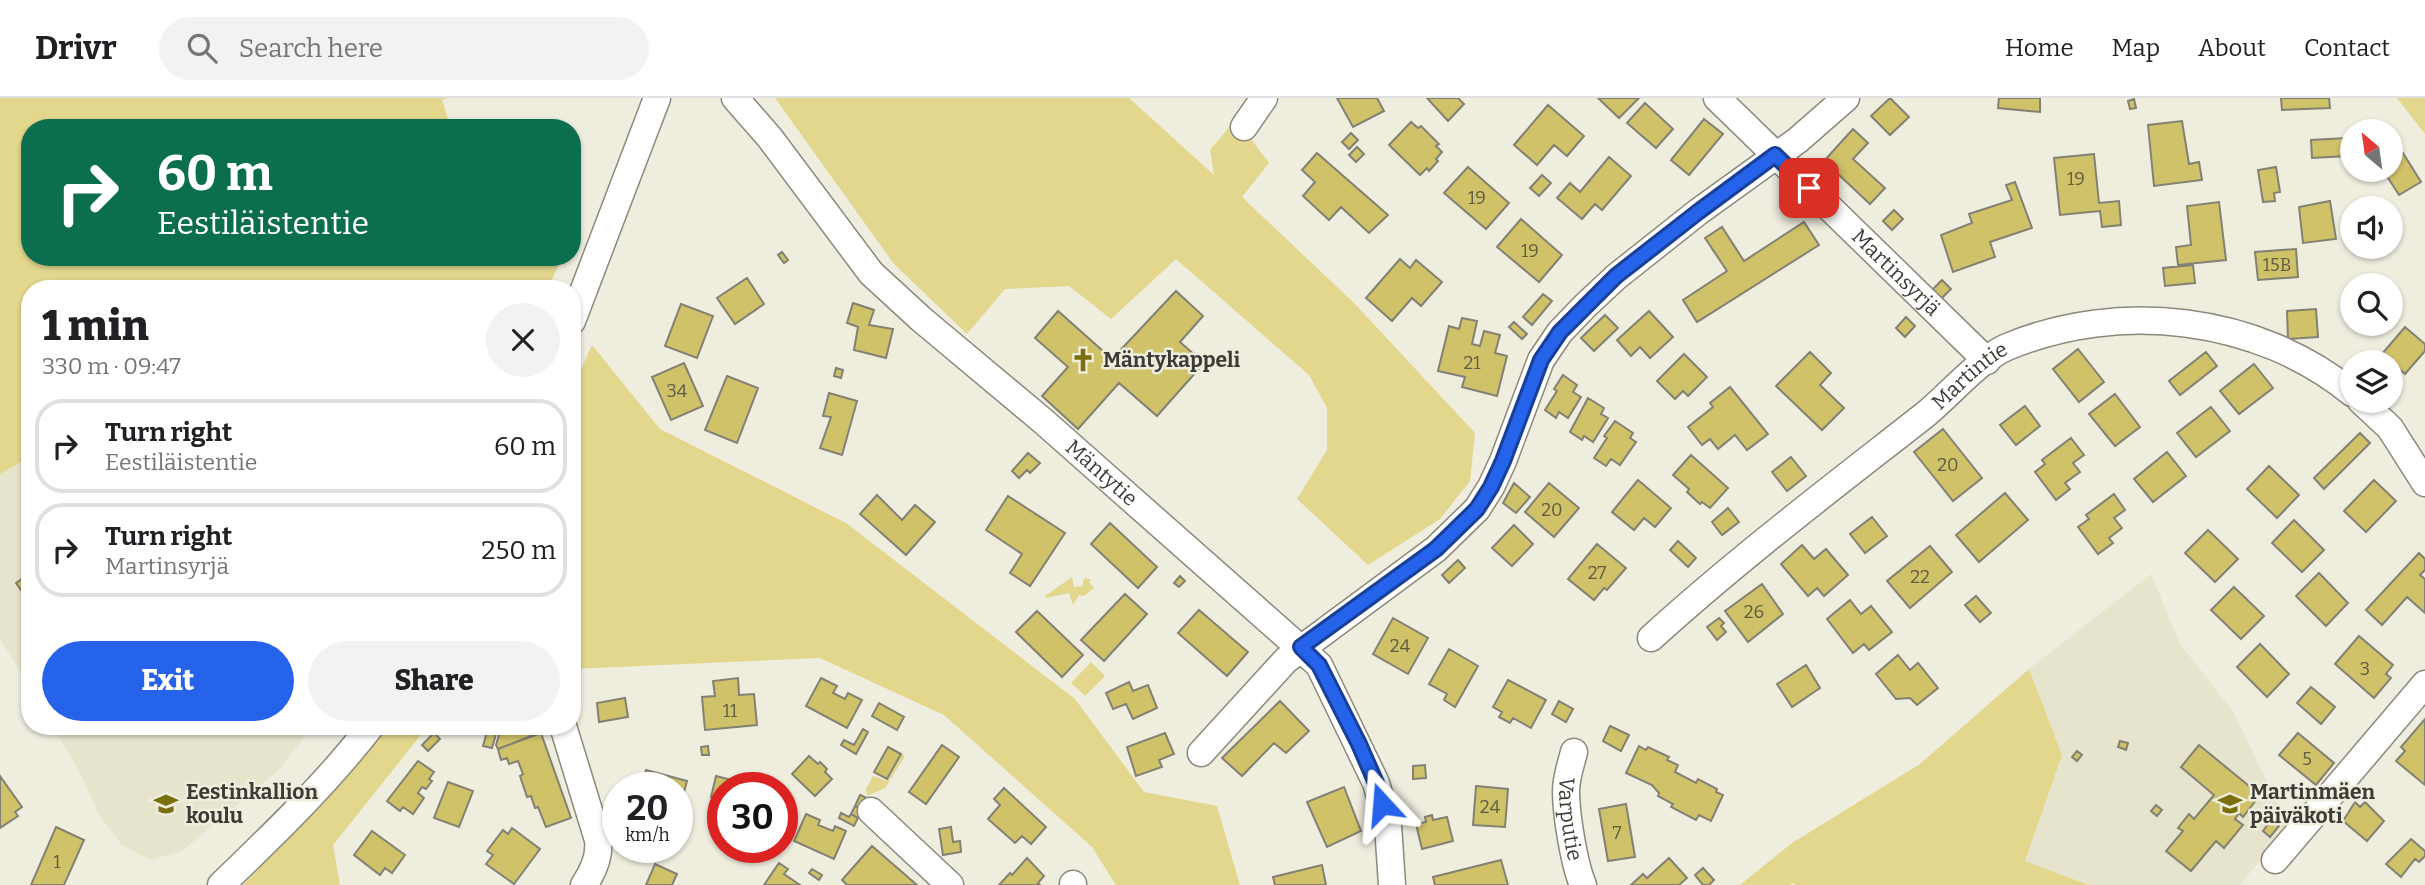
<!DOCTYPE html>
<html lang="en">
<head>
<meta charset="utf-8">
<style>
  body { margin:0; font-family:Bitter,serif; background:#f2f2f2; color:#202124; height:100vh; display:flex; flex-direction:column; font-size:26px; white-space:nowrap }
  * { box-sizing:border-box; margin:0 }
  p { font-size:23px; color:#757577 }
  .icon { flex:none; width:38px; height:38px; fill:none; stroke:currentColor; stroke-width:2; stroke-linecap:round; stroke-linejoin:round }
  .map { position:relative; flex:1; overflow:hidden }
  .panel { position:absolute; left:21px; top:182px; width:560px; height:455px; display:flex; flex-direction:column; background:#fff; border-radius:28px; box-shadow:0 2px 5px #0004 }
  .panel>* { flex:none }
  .hud { position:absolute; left:21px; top:21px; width:560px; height:147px; border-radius:28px; box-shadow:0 2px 5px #0004; background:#0b6e4f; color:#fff; overflow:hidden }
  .needle { width:46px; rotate:331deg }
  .fabs { position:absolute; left:2340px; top:21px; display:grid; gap:14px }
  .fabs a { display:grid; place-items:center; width:63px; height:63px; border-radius:50%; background:#fff; box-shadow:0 2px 5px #0004; font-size:35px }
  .speed { position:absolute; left:602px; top:674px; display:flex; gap:14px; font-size:35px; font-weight:700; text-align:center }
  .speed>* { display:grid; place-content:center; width:91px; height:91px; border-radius:50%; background:#fff; box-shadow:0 2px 5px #0004; line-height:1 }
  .speed small { font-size:18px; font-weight:400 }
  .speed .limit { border:10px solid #d22; background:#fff; color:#111 }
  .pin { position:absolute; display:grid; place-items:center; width:60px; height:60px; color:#fff; margin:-30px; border-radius:14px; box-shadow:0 4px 10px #0006 }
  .me { position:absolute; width:77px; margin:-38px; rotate:341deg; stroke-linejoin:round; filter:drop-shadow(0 0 5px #0008) }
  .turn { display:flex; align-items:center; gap:24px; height:147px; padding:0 21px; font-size:32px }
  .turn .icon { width:91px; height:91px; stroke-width:2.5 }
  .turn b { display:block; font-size:49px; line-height:60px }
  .round { display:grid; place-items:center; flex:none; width:74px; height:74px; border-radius:37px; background:#f2f2f2 }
  .head { display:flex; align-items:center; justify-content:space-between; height:119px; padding:0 21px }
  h1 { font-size:42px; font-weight:800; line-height:52px }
  .button { display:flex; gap:14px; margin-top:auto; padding:14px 21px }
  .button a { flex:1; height:80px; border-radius:42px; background:#2563eb; color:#fff; font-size:28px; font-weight:800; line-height:80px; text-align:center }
  .button a+a { background:#f2f2f2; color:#202124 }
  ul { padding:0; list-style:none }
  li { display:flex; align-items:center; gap:21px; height:94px; margin:0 14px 10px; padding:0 7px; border:4px solid #e0e0e0; border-radius:28px }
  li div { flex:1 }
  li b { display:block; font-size:26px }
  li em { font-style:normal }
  header { display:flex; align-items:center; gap:42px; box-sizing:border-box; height:98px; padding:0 35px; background:#fff; border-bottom:2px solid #e0e0e0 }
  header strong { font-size:33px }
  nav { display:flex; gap:38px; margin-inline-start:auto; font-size:24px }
  .search { width:490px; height:63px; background:#f2f2f2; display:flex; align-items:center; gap:18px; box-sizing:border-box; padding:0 24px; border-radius:38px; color:#757577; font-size:26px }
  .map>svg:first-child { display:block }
  .built { fill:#e7e4cd }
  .green { fill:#e2d78d }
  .building { fill:#cfc268; stroke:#838173; stroke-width:2 }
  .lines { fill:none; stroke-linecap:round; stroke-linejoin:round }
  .minor-casing { stroke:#8b897b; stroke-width:29 }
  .minor { stroke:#fff; stroke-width:26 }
  .route-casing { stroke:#184099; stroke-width:18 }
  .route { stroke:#2563eb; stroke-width:12 }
  .labels { text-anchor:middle; stroke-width:5; stroke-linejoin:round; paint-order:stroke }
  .number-label { font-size:18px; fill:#615d42 }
  .street-label { font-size:21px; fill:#3c3b35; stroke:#efedde }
  .poi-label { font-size:21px; font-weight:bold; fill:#3c3b35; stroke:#efedde; text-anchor:start }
</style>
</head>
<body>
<header>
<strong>Drivr</strong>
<div class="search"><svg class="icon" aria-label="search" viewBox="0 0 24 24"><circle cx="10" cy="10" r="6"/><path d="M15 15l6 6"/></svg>Search here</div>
<nav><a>Home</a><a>Map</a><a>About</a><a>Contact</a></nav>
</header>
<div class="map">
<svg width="2425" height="787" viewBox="0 0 2425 787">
  <rect width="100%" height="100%" fill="#efedde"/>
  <path class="built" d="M30 359V589L0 541V376Z
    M2151 476 2180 546 2233 613 2288 727 2240 787H2089L2025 763 2062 657 2029 571Z
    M53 628H312L281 670 182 753 150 762 122 747 101 720 78 671Z"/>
  <path class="green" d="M0 0H448L442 2 451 30H30V159H562L548 191H30V359L0 376Z
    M775 0H1129L1214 77 1210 52 1233 25 1248 37 1269 65 1242 99 1354 205 1475 335 1470 383 1440 421 1368 467 1297 401 1327 352V310L1309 277 1176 161 1111 221 1069 188 1005 191 967 236 894 166Z
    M2397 0H2425V36Z
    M592 247 660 331 846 425 1075 601 1144 694 1217 708 1240 787H1116L1092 749 944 617 820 560 572 571V291Z
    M1072 479 1074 489 1083 488V482L1086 480 1091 482 1089 484 1094 490 1084 498 1079 497 1073 507 1069 495 1046 500 1045 498Z
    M1091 564 1105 578 1085 598 1071 585Z
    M2029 571 2062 657 2025 763 2089 787H1796L1793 785 1790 787H1740L1792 745 1920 666Z
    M385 628H428L333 747 340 787H243L323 704Z
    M902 656 905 658 885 690 867 698 866 691 873 678 887 683Z"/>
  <path class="building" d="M1337 0H1377L1384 13 1353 29Z
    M1427 0H1458L1464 6 1448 23Z
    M1598 0H1639L1619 20Z
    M1890 0 1909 19 1890 37 1871 18Z
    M1999 0H2040V14L1998 10Z
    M2281 0H2329L2330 10 2282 12Z
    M2134 1 2136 10 2130 11 2128 3Z
    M1645 5 1673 31 1656 50 1627 25Z
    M1548 7 1584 38 1567 58 1554 47 1537 67 1514 47Z
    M1704 21 1723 36 1689 77 1671 62Z
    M2182 23 2189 66 2199 64 2202 82 2154 88 2148 27Z
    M1411 24 1418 30 1421 28 1439 46 1436 48 1442 54 1436 61 1438 63 1429 73 1427 70 1420 77 1389 47Z
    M1853 31 1868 45 1853 61 1885 90 1870 106 1824 63Z
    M1351 35 1358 42 1349 51 1342 44Z
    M2346 40 2347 58 2312 60 2311 42Z
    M1357 49 1364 56 1356 64 1349 57Z
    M1317 55 1388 117 1369 135 1341 109 1329 122 1303 98 1315 84 1302 72Z
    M2403 55 2421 84 2399 97 2383 72H2390V62Z
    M2094 56 2099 105 2119 103 2121 127 2102 129 2100 113 2060 117 2054 60Z
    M1609 59 1631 78 1602 112 1595 106 1582 121 1557 100 1570 85 1580 94Z
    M1468 69 1509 105 1486 131 1444 95Z
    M2276 69 2280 94 2274 95 2275 103 2263 104 2258 72Z
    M1542 77 1551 85 1539 98 1530 90Z
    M2015 84 2032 130 1990 144 1995 159 1953 174 1941 137 1972 125 1969 116 2012 102 2006 87Z
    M2330 103 2336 141 2303 145 2299 109Z
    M2219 104 2226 162 2178 167 2176 149 2191 147 2187 108Z
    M1894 112 1903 121 1892 132 1883 123Z
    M1521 121 1562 157 1539 184 1497 149Z
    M1804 124 1819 147 1697 224 1683 202 1727 173 1705 140 1722 129 1744 163Z
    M2296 151 2298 179 2258 182 2255 154Z
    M782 154 788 162 784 165 778 157Z
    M1400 161 1410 170 1416 162 1442 184 1421 208 1412 200 1392 223 1366 200Z
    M2193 167 2195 185 2165 188 2163 170Z
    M747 180 764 206 735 226 717 200Z
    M1942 182 1951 191 1940 202 1931 193Z
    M1176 193 1203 218 1180 244 1204 265 1157 318 1119 285 1078 331 1042 298 1068 269 1035 240 1058 213 1112 261Z
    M1543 196 1552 203 1532 227 1523 219Z
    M853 205 874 212 869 227 893 231 886 260 854 252 858 229 847 225Z
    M681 206 713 218 697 260 665 248Z
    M2316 211 2318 239 2288 241 2287 213Z
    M1649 213 1673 239 1650 260 1640 249 1631 258 1617 242Z
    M1605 217 1618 230 1594 253 1581 240Z
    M1906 219 1915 228 1905 239 1896 230Z
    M1462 220 1477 223 1472 246 1480 248 1484 233 1500 237 1495 255 1507 258 1497 298 1462 289 1465 279 1438 273 1449 228 1459 231Z
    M1514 224 1527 236 1522 241 1509 229Z
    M2405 229 2425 246V253L2405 276 2382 256Z
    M2078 251 2104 284 2079 304 2053 271Z
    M1810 254 1831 275 1820 287 1844 310 1822 332 1776 288Z
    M2206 254 2217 268 2180 297 2169 283Z
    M1684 256 1707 279 1688 298 1683 293 1675 301 1657 283Z
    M684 265 703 308 671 322 652 279Z
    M2254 266 2273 290 2239 316 2220 293Z
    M836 270 843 272 841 280 834 278Z
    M1563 277 1577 287 1573 294 1581 299 1568 320 1559 314 1556 320 1545 312 1557 293 1554 291Z
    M727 278 758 290 737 345 705 332Z
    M1730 289 1768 336 1747 352 1735 337 1718 351 1710 341 1702 347 1688 329 1713 309 1710 305Z
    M829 295 857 303 842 357 820 350 831 319 823 318Z
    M2115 296 2140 329 2115 348 2089 316Z
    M1588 300 1604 310 1601 316 1608 320 1593 344 1584 338 1582 342 1570 334Z
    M2025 308 2040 328 2016 347 2000 327Z
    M2211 309 2230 333 2196 359 2177 335Z
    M1615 323 1633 335 1630 340 1636 344 1620 367 1611 361 1606 368 1594 360 1607 340 1604 338Z
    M1943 331 1982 380 1953 403 1914 354Z
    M2360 335 2370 345 2324 391 2314 380Z
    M2071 340 2084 357 2073 365 2080 374 2065 385 2070 391 2056 402 2035 374 2045 366 2042 362Z
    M2167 354 2186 378 2153 404 2134 381Z
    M1028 355 1040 365 1030 375 1027 372 1019 380 1012 373Z
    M1691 357 1728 390 1710 410 1702 404 1700 406 1687 394 1689 391 1673 377Z
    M1791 359 1806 378 1787 393 1772 374Z
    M2269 368 2299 397 2277 420 2247 391Z
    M1638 382 1671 410 1655 429 1644 420 1634 432 1612 414Z
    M2374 382 2396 403 2366 434 2344 413Z
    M1514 385 1530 399 1516 415 1503 405Z
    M1549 385 1579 410 1554 439 1525 414Z
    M2005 395 2028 422 1979 464 1956 437Z
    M2114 396 2125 412 2114 420 2122 430 2109 440 2113 445 2098 456 2078 429 2089 421 2086 417Z
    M877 397 902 422 915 407 935 424 906 457 860 416Z
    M1008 398 1065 435 1030 488 1010 475 1022 456 986 432Z
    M1728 410 1739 424 1722 437 1712 424Z
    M1872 419 1887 438 1865 455 1850 436Z
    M2294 422 2324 452 2302 474 2272 445Z
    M1110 425 1157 469 1138 490 1091 446Z
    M1514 427 1533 446 1512 468 1492 450Z
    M2208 432 2238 461 2215 484 2185 455Z
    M1678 443 1696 460 1688 469 1670 452Z
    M1597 446 1626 470 1607 492 1604 490 1594 502 1568 481Z
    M1802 447 1814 461 1826 451 1848 477 1824 498 1817 490 1808 498 1781 466Z
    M1930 448 1952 474 1910 510 1887 483Z
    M2419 455 2425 461V472L2420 477 2425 481V515L2407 499 2382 527 2366 512Z
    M1458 462 1465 470 1449 485 1442 477Z
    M30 475V505L16 485Z
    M2319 475 2348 505 2326 528 2296 498Z
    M1180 478 1185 483 1179 489 1174 485Z
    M1762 486 1783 516 1748 544 1725 513Z
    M2234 489 2264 518 2241 541 2211 512Z
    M1125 496 1147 516 1104 563 1081 542Z
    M1976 498 1991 515 1980 524 1965 507Z
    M1850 502 1861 516 1871 508 1892 534 1869 552 1864 546 1853 555 1827 521Z
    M1199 512 1248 554 1227 578 1178 535Z
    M1037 513 1083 557 1062 579 1016 534Z
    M1393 520 1428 540 1408 576 1373 556Z
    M1719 520 1724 525 1721 528 1726 534 1717 542 1707 529Z
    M2359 538 2393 567 2386 576 2391 580 2374 600 2335 566Z
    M2260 546 2289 576 2267 599 2237 569Z
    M1449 551 1478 568 1455 609 1444 602 1447 596 1429 586Z
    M1898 557 1910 572 1918 565 1938 590 1917 607 1910 600 1896 601 1876 576Z
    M1806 567 1820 590 1792 609 1777 586Z
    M738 580 739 597 754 596 757 627 705 632 702 599 715 598 713 583Z
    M821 580 837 588 833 595 845 601 848 595 862 602 847 630 806 608Z
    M1508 582 1546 602 1531 630 1513 620 1510 625 1499 619 1502 614 1493 609Z
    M1129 584 1133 593 1148 587 1157 610 1133 621 1126 606 1113 611 1106 595Z
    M2311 589 2335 609 2321 626 2297 605Z
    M625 600 628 619 599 624 597 605Z
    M1280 603 1309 633 1286 655 1274 645 1242 678 1222 660Z
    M1559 603 1573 611 1566 624 1552 616Z
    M879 605 904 619 897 632 872 618Z
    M2425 621V687L2396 663 2405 653 2401 649Z
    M514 628H533L536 636 498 651 496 647 500 634Z
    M1610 628 1629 637 1621 653 1603 643Z
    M863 631 868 634 856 656 841 647 844 642 854 647Z
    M487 634 496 636 492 650 483 648Z
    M434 635 440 641 428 653 422 647Z
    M541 635 571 720 546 729 538 709 535 710 531 698 527 699 520 678 523 676 518 663 509 666 507 660 501 662 498 651Z
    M1165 635 1174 656 1159 662 1162 669 1136 678 1127 649Z
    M2298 635 2334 665 2316 687 2279 657Z
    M2120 643 2128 645 2126 652 2118 649Z
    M942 647 959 659 926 706 909 694Z
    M2199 647 2260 697 2243 719 2239 715 2235 721 2243 727 2224 750 2216 743 2191 773 2166 753 2183 733 2178 730 2189 716 2194 721 2214 697 2181 669Z
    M708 648 709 657H702L701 649Z
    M1639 648 1646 652 1648 649 1669 659 1667 662 1678 667 1675 674 1696 685 1698 681 1717 691 1716 694 1723 697 1711 723 1699 717 1696 722 1671 709 1673 706 1658 698 1659 695 1652 687 1626 675Z
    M888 649 901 656 887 681 874 674Z
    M2077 653 2082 657 2077 663 2072 659Z
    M809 658 818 666 820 664 827 671 825 674 832 681 815 698 792 676Z
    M418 663 434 674 429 681 432 683 426 691 422 689 418 695 424 700 413 716 403 709 400 713 387 703Z
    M1425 667 1426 680 1413 681V668Z
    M646 672 687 683 677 720V690L642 688Z
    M0 678 22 709 15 714 18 718 0 730Z
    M716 678 755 688V690H723V702L711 699Z
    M448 684 473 693 459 729 434 720Z
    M1476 688 1508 691 1505 729 1473 727Z
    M1344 689 1361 733 1327 749 1307 704Z
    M1004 690 1046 729 1031 746 1022 738 1015 745 988 721 1000 707 994 701Z
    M860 697 867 700 862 711 855 708Z
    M2355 704 2360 709 2365 704 2384 723 2367 743 2343 723Z
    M1626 706 1635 759 1608 763 1599 711Z
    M2156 707 2162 712 2157 718 2151 713Z
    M855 708 862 711 858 720 851 716Z
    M841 715 849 719 851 716 858 720 854 728 839 720Z
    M806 716 820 722 818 727 833 733 835 728 846 733 834 761 794 743Z
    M1432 717 1433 722 1447 719 1453 743 1422 751 1416 726 1426 724 1425 719Z
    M2271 722 2279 728 2270 739 2263 733Z
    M56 729 84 742 64 787H31Z
    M951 729 953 744 960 743 961 754 943 757 939 731Z
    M512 730 540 751 514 786 486 766 493 757 487 753 503 732 508 736Z
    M372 733 405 757 392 775 385 770 380 777 354 757Z
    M2411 741 2425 753V758L2419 764 2415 761 2401 779 2386 766Z
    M872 748 917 787H847L842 782Z
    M1027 760 1044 778 1038 785 1040 787H999L1010 775 1012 777Z
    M1669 760 1687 780 1679 787H1631L1643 776 1647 780Z
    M1501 762 1508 787H1435L1433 779Z
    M779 765 788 771 784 776 800 787H764Z
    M655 766 677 776 672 787H646Z
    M1322 767 1326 787H1275L1273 779Z
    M1703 770 1714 782 1709 787H1703L1695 777Z
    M812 771 822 777 819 782 809 775Z"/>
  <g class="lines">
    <g class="minor-casing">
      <g id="minor">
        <path id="s1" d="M735 0 770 40 871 175 921 221 1043 323 1319 567 1376 685 1388 727 1392 787"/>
        <path id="s2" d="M1717 0 1987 263"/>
        <path d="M1244 29 1264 0"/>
        <path d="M572 223 657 0"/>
        <path d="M2361 303 2390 330 2425 385"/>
        <path id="s3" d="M1651 540C1739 460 1833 389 1926 316 1949 297 1981 260 2007 249 2119 202 2258 218 2352 295"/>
        <path d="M563 628 598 742C600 758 593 774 584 787"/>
        <path id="s4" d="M1574 654C1571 666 1566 680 1566 693 1566 716 1574 766 1583 787"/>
        <path d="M1201 655 1286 562 1436 451 1477 411 1491 389 1503 363 1541 262 1560 234 1585 208 1616 179 1698 114 1798 42 1846 0"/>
        <path d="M871 713 950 787"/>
        <path d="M2275 762 2425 586"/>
        <path d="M221 787C274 736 326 686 371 628"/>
        <path d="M1073 787V786"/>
      </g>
    </g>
    <use href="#minor" class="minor"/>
  </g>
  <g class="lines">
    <g class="route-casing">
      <path id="route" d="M1382 706 1376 685 1359 646 1319 567 1301 549 1436 451 1477 411 1491 389 1503 363 1541 262 1560 234 1616 178 1698 114 1775 57 1809 90"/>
    </g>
    <use href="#route" class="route"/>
  </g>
  <defs>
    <g id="church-bare" transform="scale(1.89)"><path d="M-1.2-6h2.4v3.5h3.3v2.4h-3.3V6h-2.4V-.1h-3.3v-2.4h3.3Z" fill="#7c6f0d" stroke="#efedde" stroke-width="2.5" paint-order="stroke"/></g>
    <g id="school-bare" transform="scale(1.89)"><path d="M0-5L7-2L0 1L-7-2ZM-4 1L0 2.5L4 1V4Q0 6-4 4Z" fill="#7c6f0d" stroke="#efedde" stroke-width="2.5" paint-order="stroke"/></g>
  </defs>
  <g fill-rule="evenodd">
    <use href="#church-bare" x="1083" y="262"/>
    <use href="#school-bare" x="166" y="706"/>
    <use href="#school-bare" x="2230" y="706"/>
  </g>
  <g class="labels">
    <g class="number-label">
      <text x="2076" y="87">19</text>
      <text x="1477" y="106">19</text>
      <text x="1530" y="159">19</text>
      <text x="2277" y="173">15B</text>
      <text x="1472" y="271">21</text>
      <text x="677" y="299">34</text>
      <text x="1948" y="373">20</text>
      <text x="1552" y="418">20</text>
      <text x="1597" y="481">27</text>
      <text x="1920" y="485">22</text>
      <text x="1754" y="520">26</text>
      <text x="1400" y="554">24</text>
      <text x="2365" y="577">3</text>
      <text x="730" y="619">11</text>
      <text x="2307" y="667">5</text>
      <text x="1490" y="715">24</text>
      <text x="1617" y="741">7</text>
      <text x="57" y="770">1</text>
    </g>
    <g class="street-label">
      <text dy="7" stroke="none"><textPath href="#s2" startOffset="250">Martinsyrjä</textPath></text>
      <text dy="7" stroke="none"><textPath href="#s3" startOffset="413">Martintie</textPath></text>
      <text dy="7" stroke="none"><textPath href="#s1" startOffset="527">Mäntytie</textPath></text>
      <text dy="7" stroke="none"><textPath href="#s4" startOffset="68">Varputie</textPath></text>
    </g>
    <g class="poi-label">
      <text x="1103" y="269">Mäntykappeli</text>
      <text x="186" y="701">Eestinkallion<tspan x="186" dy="24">koulu</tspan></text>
      <text x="2250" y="701">Martinmäen<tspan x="2250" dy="24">päiväkoti</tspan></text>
    </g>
  </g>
</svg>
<div class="fabs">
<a><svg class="needle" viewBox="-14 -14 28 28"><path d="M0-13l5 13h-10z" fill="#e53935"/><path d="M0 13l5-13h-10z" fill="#757577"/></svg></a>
<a><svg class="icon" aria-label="sound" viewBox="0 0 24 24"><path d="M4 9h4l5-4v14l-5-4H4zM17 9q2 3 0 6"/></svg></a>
<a><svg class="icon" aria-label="search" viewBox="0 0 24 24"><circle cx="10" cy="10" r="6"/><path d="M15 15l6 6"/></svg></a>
<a><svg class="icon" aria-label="layers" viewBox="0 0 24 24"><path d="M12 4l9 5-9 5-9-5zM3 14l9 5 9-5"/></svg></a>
</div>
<div class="speed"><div>20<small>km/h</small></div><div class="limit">30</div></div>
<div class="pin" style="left:1809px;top:90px;background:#d93025"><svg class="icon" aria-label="arrive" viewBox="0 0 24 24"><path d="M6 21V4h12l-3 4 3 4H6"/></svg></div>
<svg class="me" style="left:1382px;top:706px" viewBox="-20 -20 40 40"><path d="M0-17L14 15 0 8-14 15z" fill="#2563eb" stroke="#fff" stroke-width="4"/></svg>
<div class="hud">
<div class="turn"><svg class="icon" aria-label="right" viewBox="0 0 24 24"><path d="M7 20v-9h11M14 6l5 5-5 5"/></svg><div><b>60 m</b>Eestiläistentie</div></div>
</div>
<section class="panel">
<div class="head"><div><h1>1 min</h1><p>330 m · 09:47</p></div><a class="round"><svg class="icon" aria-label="close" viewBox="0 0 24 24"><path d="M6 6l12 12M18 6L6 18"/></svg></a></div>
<ul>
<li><svg class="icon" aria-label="right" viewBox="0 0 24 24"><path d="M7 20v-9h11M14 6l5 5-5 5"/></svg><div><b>Turn right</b><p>Eestiläistentie</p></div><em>60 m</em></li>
<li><svg class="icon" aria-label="right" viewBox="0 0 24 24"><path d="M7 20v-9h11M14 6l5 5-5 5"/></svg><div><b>Turn right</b><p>Martinsyrjä</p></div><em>250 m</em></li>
</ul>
<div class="button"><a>Exit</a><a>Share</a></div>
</section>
</div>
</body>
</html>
